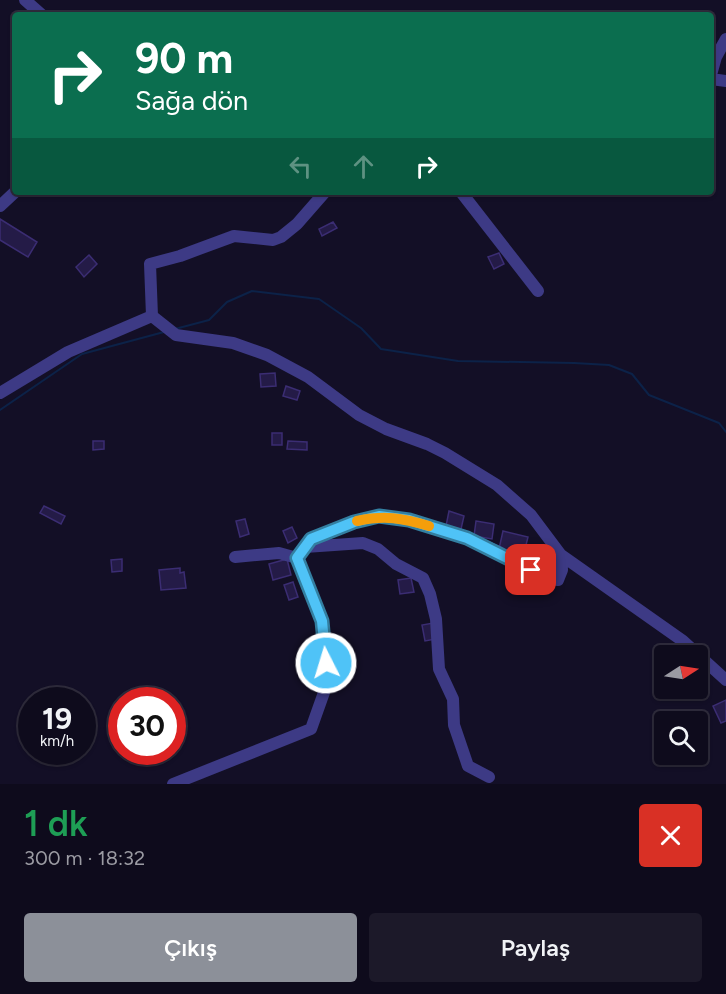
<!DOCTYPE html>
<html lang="tr">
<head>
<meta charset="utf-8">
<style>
  body { margin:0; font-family:Figtree,sans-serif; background:#1c1929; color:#f1f3f6; height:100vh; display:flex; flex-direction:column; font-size:22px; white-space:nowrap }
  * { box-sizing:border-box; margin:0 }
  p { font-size:20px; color:#9b9ba3 }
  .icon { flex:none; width:33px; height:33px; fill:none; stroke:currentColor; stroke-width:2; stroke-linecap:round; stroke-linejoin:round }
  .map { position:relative; height:784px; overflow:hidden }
  .side { display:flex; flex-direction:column; background:#0e0b1c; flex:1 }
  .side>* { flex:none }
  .guide { position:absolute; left:12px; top:12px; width:702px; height:183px; border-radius:6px; box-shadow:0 2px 4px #0004,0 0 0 2px #2e2b3b; background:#0b6e4f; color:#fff; overflow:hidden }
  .needle { width:39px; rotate:78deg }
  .controls { position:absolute; left:654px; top:645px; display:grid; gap:12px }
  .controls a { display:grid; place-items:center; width:54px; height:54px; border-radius:6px; background:#0e0b1c; box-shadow:0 2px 4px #0004,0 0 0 2px #2e2b3b; font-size:30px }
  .speed { position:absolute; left:18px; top:687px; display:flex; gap:12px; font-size:30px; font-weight:700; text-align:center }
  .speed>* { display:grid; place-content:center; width:78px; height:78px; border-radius:50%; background:#0e0b1c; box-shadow:0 2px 4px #0004,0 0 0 2px #2e2b3b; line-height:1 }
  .speed small { font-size:15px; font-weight:400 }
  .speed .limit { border:9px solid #d22; background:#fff; color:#111 }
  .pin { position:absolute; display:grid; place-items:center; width:51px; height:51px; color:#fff; margin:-26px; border-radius:12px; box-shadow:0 3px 9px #0006 }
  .me { position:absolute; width:66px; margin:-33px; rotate:355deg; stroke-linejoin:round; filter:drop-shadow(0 0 4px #0008) }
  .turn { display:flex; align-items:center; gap:21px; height:126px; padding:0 24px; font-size:27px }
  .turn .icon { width:78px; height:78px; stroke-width:2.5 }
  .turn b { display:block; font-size:42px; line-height:51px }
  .lanes { display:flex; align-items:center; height:57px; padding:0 24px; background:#0003; justify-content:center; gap:30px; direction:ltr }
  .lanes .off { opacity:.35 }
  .round { display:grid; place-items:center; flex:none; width:63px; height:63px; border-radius:6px; background:#1c1929 }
  .summary { display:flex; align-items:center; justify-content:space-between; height:102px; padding:0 24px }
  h1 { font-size:36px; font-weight:600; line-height:45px; color:#1e9e55 }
  .primary-button { display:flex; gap:12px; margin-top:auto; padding:12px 24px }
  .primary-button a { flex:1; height:69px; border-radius:6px; background:#8c9099; color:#fff; font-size:24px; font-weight:600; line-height:69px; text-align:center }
  .primary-button a+a { background:#1c1929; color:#f1f3f6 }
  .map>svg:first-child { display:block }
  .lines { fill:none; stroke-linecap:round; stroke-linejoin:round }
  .stream { stroke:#0c2248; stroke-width:2 }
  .building { fill:#241b47; stroke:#3b2d73; stroke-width:1.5 }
  .minor { stroke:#3d3a85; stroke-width:12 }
  .route-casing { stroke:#337fa1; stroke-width:15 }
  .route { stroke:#4fc3f7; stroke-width:10 }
  .slow { stroke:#f59e0b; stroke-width:10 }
</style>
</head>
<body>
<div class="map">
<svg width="726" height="784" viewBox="0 0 726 784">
  <rect width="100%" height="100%" fill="#130f26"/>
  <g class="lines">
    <path class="stream" d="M175 329 209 320 227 302 252 291 319 299 361 328 381 349 458 361 574 363 609 365 632 374 649 395 719 423 726 432
      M0 410 82 354 164 332"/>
  </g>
  <path class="building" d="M0 219 37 242 28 257 0 240Z
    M333 222 337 228 322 236 319 229Z
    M499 253 504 264 494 269 488 257Z
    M89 255 97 264 84 277 76 267Z
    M275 373 276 386 261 387 260 374Z
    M286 386 300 391 297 400 283 396Z
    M272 433H282V445H272Z
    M93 441H104V449L93 450Z
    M288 441 307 442V450L287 449Z
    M44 506 65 516 61 524 40 513Z
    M449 511 464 516 461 529 446 526Z
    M245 519 249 534 240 537 236 521Z
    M476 521 494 524 492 539 474 536Z
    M292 527 297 538 288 543 283 531Z
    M503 531 528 537 525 549 517 547 516 553 499 549Z
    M122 559V571L112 572 111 560Z
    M287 559 291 575 273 580 269 564Z
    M180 568V573L184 572 186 588 161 590 159 570Z
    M411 578 414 592 400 594 398 580Z
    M293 582 298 597 289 600 284 585Z
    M433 623 436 639 425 641 422 625Z
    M726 700V721L721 723 713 706Z"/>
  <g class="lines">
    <path class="minor" d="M25 0 42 15
      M711 75 716 57 726 39
      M711 79 726 81
      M461 192 538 291
      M0 206 15 192
      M152 316 176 335 233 343 267 355 308 377 359 415 386 429 427 444 445 453 497 485 531 515 561 555 683 641 726 680
      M0 393 68 352 152 316 150 264 180 256 234 236 273 240 281 237 297 224 325 192
      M305 547 363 543 378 549 396 564 423 578 430 594 436 619 439 669 453 699 454 725 468 766 489 777
      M304 548 311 539 354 522 379 516 409 520 467 538 499 552 542 578 558 580 562 570 561 555
      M173 784 311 729 327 684 322 621 297 558 279 553 235 557"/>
  </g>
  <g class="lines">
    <g class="route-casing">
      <path id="route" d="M326 663 322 621 297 558 311 539 354 522 379 516 409 520 467 538 531 570"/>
    </g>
    <use href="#route" class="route"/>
    <path class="slow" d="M357 521C385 515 402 518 429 526"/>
  </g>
</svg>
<div class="controls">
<a><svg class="needle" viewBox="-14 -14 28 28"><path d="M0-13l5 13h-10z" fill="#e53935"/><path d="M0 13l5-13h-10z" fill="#9b9ba3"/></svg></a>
<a><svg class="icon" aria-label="search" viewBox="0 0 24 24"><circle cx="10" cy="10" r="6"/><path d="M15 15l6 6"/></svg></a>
</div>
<div class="speed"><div>19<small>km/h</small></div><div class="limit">30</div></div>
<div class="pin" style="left:531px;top:570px;background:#d93025"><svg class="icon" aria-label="arrive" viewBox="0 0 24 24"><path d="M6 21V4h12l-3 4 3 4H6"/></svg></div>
<svg class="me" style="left:326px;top:663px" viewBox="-20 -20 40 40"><circle r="17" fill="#4fc3f7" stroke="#fff" stroke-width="3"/><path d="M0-11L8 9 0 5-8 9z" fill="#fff"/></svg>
<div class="guide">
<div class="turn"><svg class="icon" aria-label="right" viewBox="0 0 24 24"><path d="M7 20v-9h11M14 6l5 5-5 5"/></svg><div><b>90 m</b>Sağa dön</div></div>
<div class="lanes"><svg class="icon off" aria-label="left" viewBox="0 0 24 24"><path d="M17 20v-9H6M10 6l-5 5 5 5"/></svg><svg class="icon off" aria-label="ahead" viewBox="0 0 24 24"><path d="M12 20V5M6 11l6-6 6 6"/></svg><svg class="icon" aria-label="right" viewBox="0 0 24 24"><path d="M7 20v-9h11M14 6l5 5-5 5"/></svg></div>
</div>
</div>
<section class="side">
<div class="summary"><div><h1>1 dk</h1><p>300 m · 18:32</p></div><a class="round" style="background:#d93025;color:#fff"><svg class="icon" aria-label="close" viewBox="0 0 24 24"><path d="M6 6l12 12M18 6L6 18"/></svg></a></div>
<div class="primary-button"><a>Çıkış</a><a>Paylaş</a></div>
</section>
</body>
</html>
